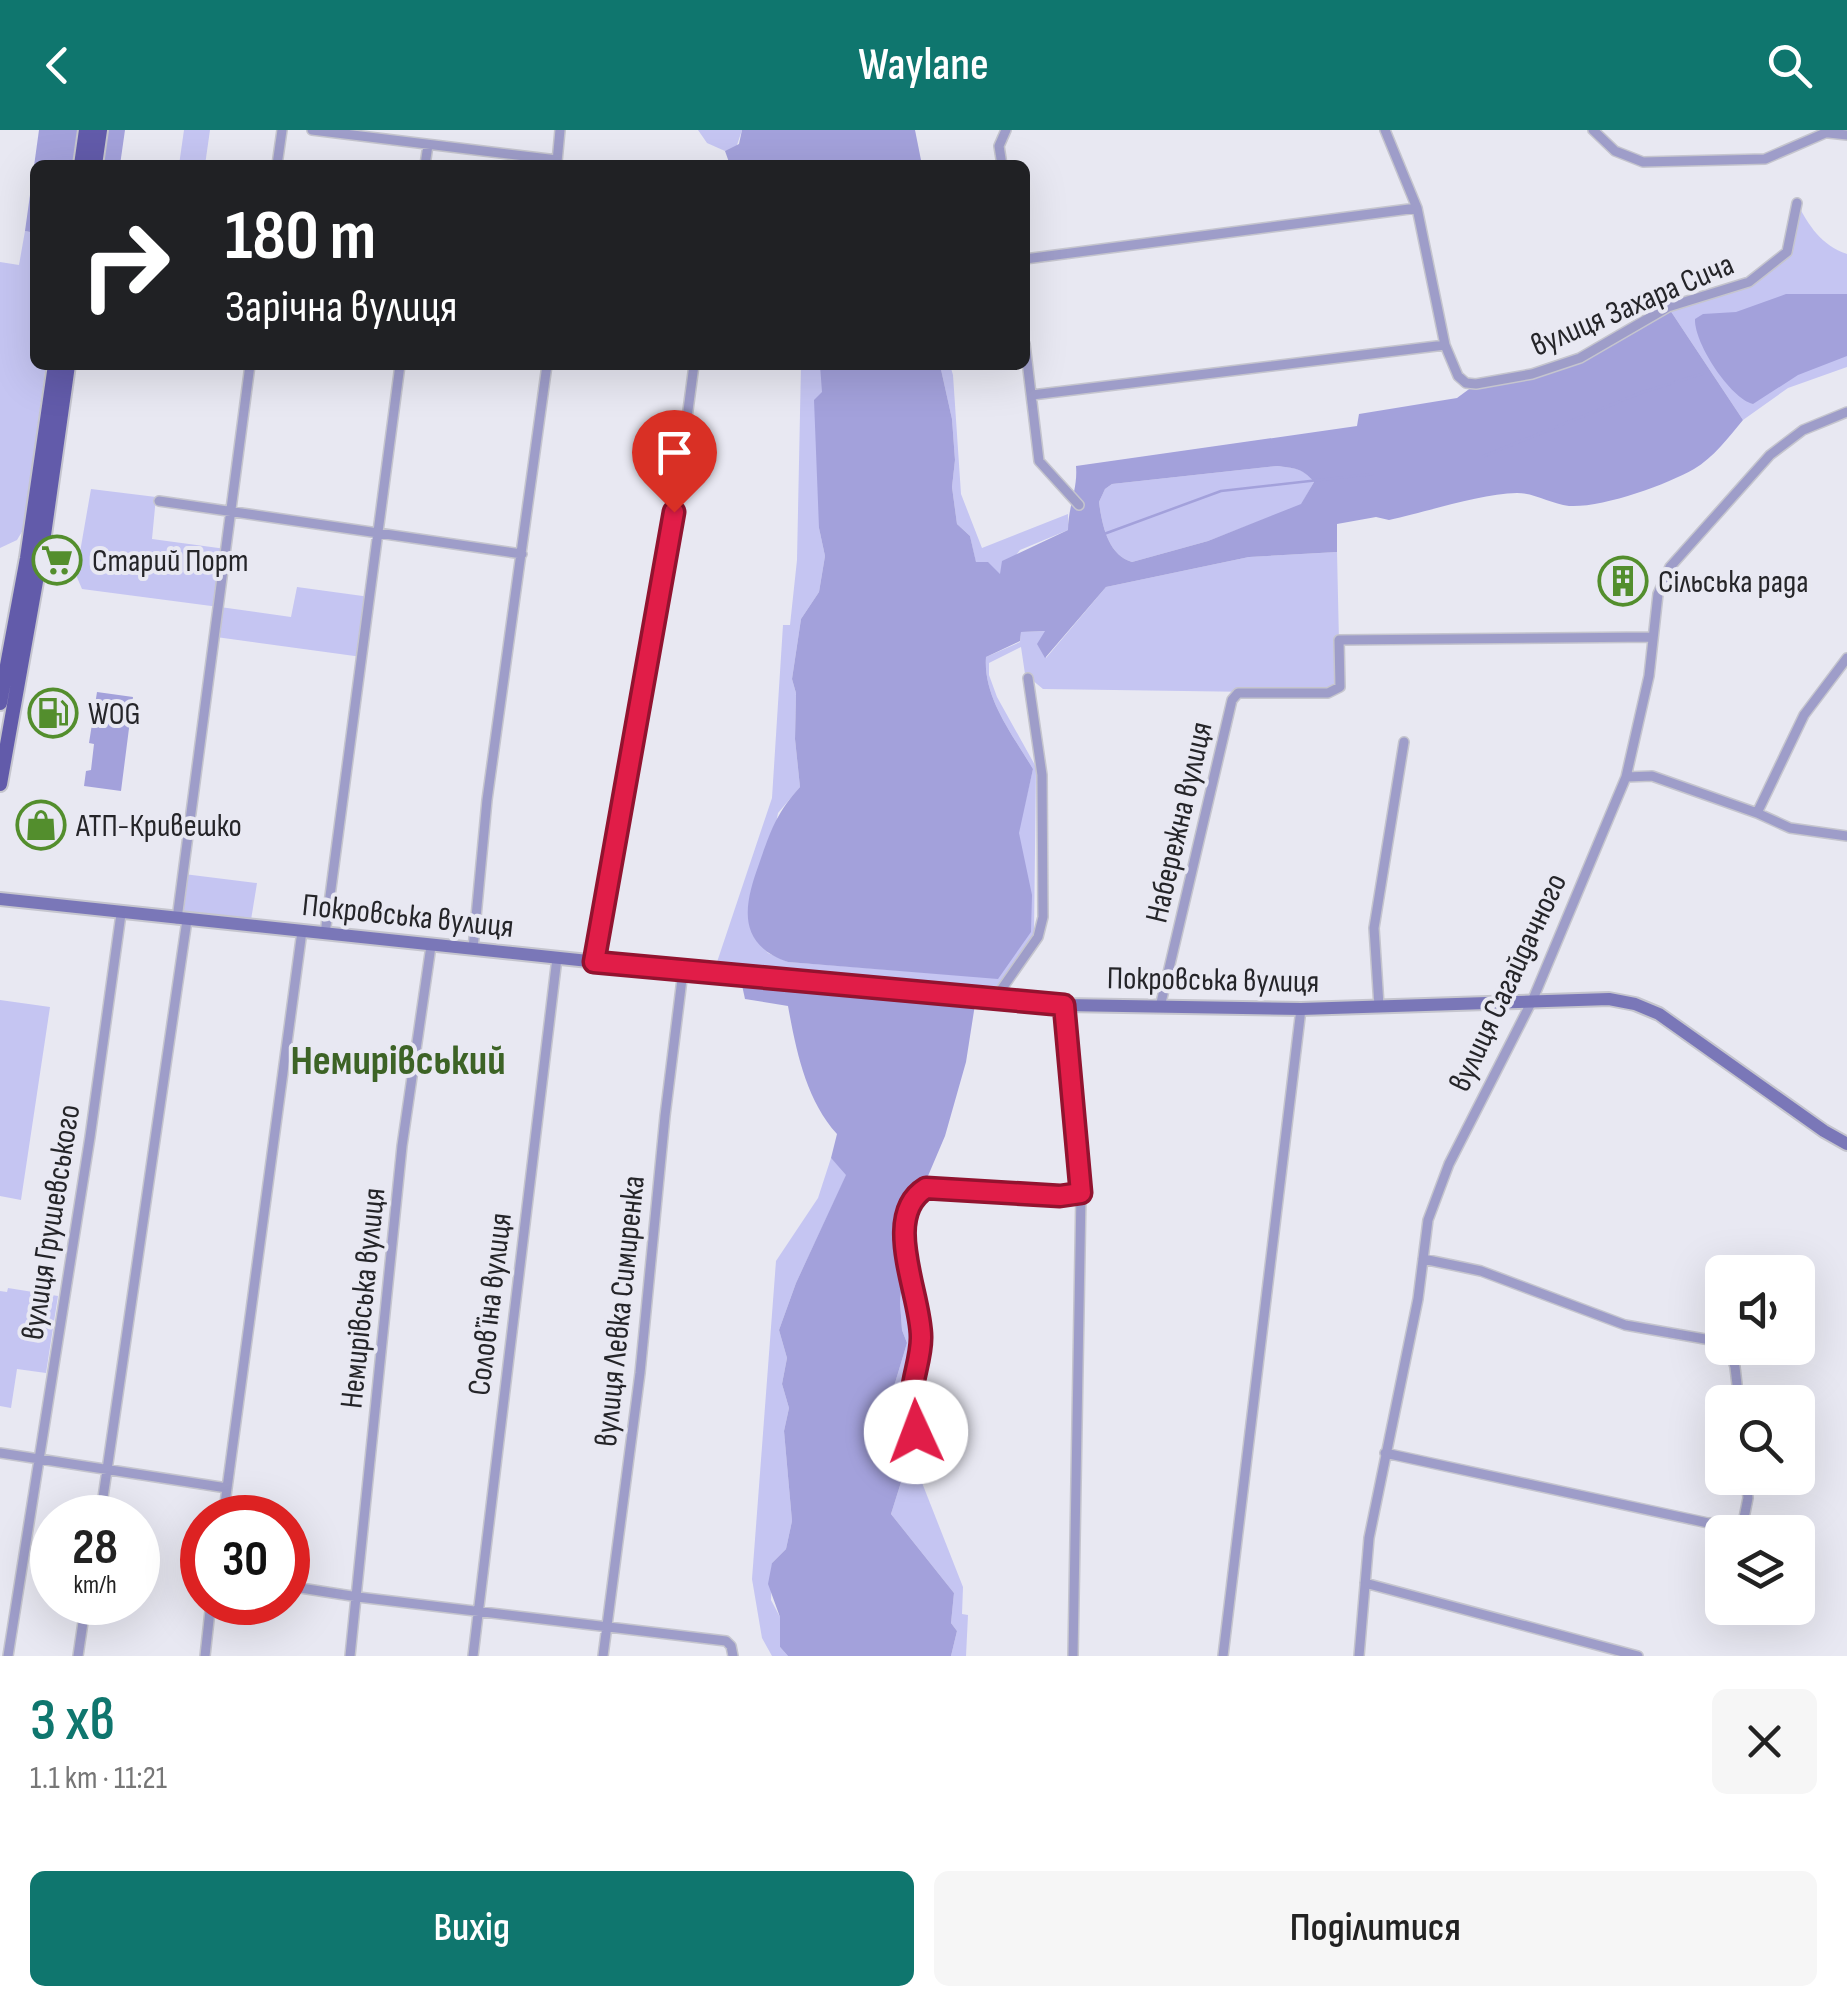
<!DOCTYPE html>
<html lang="uk">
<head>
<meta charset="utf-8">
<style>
  body { margin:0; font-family:"Sofia Sans Condensed",sans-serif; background:#f6f6f6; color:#222; height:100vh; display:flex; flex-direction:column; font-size:38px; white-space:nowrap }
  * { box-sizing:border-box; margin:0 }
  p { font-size:32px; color:#767676 }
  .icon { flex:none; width:55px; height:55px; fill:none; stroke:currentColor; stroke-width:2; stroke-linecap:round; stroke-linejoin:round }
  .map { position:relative; height:1526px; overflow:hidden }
  .side { display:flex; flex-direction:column; background:#fff; flex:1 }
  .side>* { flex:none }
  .hud { position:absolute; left:30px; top:30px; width:1000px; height:210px; border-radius:15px; box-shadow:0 10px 40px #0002; background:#202124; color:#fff; overflow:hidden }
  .fabs { position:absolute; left:1705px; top:1125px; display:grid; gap:20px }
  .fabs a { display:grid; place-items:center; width:110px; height:110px; border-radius:15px; background:#fff; box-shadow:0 10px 40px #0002; font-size:50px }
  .speed { position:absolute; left:30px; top:1365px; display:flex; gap:20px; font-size:50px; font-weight:700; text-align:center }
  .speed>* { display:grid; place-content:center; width:130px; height:130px; border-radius:50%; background:#fff; box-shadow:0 10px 40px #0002; line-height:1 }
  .speed small { font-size:25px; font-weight:400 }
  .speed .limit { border:15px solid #d22; background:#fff; color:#111 }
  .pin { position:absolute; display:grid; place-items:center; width:85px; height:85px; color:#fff; margin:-102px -42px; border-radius:50% 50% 50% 0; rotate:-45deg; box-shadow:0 0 10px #0007 }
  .pin .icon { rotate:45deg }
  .me { position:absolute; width:110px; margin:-55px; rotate:358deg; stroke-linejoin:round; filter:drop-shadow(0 0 8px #0008) }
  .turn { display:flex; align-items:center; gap:35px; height:210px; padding:0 30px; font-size:45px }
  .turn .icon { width:130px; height:130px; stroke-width:2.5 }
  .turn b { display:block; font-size:70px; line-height:85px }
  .round { display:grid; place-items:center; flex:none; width:105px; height:105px; border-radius:15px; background:#f6f6f6 }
  .headline { display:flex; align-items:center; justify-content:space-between; height:170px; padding:0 30px }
  h1 { font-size:60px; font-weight:600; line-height:75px; color:#0f766e }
  .cta { display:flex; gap:20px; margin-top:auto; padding:20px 30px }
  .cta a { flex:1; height:115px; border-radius:15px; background:#0f766e; color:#fff; font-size:40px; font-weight:600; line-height:115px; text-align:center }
  .cta a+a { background:#f6f6f6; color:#222 }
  header { display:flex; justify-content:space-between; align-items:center; height:130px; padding:0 30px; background:#0f766e; color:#fff; font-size:45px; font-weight:600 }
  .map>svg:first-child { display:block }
  .green { fill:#c5c5f2 }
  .forest { fill:#a3a1db; fill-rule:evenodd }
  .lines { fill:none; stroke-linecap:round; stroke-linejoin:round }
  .stream { stroke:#a3a1db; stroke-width:2.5 }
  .street-casing { stroke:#c5c5ce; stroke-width:12 }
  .secondary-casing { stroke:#c5c5ce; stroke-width:16 }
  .primary-casing { stroke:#c5c5ce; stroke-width:18 }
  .street { stroke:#9e9dc9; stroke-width:9 }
  .secondary { stroke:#7a77b8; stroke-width:12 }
  .primary { stroke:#625baa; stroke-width:14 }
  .route-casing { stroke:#92132f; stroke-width:25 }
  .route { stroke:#e11d48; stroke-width:18 }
  .labels { text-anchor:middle; stroke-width:8; stroke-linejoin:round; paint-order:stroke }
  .street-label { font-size:32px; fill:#252529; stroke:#e8e8f2 }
  .poi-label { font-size:32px; fill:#252529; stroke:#e8e8f2; text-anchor:start }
  .district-label { font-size:42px; font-weight:bold; fill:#3d6326; stroke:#e8e8f2 }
</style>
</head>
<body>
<header><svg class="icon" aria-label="back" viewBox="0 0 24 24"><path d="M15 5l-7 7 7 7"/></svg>Waylane<svg class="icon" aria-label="search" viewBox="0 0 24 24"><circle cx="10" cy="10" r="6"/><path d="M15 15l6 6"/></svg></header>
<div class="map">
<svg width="1847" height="1526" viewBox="0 0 1847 1526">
  <rect width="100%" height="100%" fill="#e8e8f2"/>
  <path class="green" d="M184 0H210L205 35H179Z
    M698 0H742L736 18 725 21 707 13Z
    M1797 73C1809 96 1821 115 1847 124V237L1788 258 1743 290 1668 177 1728 161 1786 123Z
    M25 101 35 103V235H46L23 400 17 410 0 418V132L19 135Z
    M801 235H820L823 248 819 398 825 426 819 462 801 489 792 549 796 563 795 609 800 657 778 683 754 807 768 823 788 832 998 848 1023 733 1018 703 1033 639C1013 605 983 568 986 527L1020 512 1021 502 1047 501 1046 528 1106 457 1249 427 1337 422 1340 557 1328 563 1043 559 1025 544 1021 517 989 533V545L997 567 1036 637 1034 803 994 870 713 844 772 668 783 495H790L797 430Z
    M940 235H950L953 245 961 364 982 418 1068 384V400L1020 420 1000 445 976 433 970 406 957 394 952 357 955 330 952 289Z
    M1277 336C1293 338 1304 338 1314 352L1301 375 1208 411 1132 432C1108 425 1102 395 1099 372L1105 359 1112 354Z
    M91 359 156 367 152 409 226 419 220 477 291 487 297 457 370 467 362 527 216 507 219 477 82 459 76 445Z
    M184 744 257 753 250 796 177 789Z
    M0 870 50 877 21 1070 0 1066Z
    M831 1028 847 1044 796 1153 779 1200 787 1228 782 1254 789 1278 784 1301 792 1391 786 1419 772 1433 771 1470 780 1487V1517L788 1526H772L762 1508 752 1449 776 1131 818 1068Z
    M903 1143 917 1206 908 1268 917 1340 963 1457 962 1484 968 1485 966 1526H951L957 1501 951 1493 954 1463 891 1384 902 1349 892 1313 889 1273 907 1213 902 1200 900 1172Z
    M8 1158 58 1166 46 1243 17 1239 11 1278 0 1276V1161L7 1162Z"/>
  <path class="forest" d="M39 0H78L74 35H35V103L25 101Z
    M107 0H125L120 35H102Z
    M742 0H915L922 35H730L725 21 739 14Z
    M1786 164H1847V226L1798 245 1753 274C1730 268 1694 213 1695 189L1703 184 1736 182Z
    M1668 177 1743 290C1729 307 1713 328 1694 339 1666 355 1602 378 1569 376 1551 374 1535 363 1517 363 1480 364 1426 382 1389 390L1376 387 1337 394V422L1249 427 1106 457 1045 528 1037 514 1045 501 1021 502 1020 511 986 527C983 568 1013 605 1033 639L1019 703 1032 765 1031 802 998 849 788 832C736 814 744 775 759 734 771 700 776 684 800 657L795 609 796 563 792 549 801 489 819 462 825 426 819 398 814 270 822 262 820 235H940L952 289 955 330 952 357 957 394 970 406 976 432H988L1000 444 1002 431 1068 400C1068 377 1078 359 1076 336L1357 296 1359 284 1457 268 1476 254 1548 240ZM1277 336C1293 338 1303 338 1314 352L1301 374 1208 411 1132 432C1108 425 1102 395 1099 372L1105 359 1112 354Z
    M97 562 133 567 121 661 84 656 86 641 91 640 94 614 89 613Z
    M740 846 976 868 966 932 945 1006 925 1053 912 1063 902 1089 903 1143 900 1172 902 1200 907 1213 889 1273 900 1292 892 1313 902 1349 891 1384 954 1463 951 1493 957 1501 951 1526H788L780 1517V1487L768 1454 772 1433 786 1419 792 1391 784 1301 789 1278 782 1254 787 1228 779 1200 796 1153 846 1045 831 1028 837 1004C806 970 796 920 788 876L745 869Z"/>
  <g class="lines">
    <path class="stream" d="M1484 326 1643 262 1702 244
      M1104 404 1221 361 1372 344"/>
    <g class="street-casing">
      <path id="street" d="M312 0 557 30
        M1385 0 1417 78 1445 215 1458 246 1466 253 1476 254 1532 244 1580 228 1668 177 1749 152 1787 122 1797 73
        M1593 0 1615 21 1643 32 1765 29 1832 0
        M1829 3 1847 5
        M557 32 560 0
        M277 35 282 0
        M425 35 428 15
        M1002 35 999 16 1006 0
        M1025 129 1417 78
        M1025 214 1039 331 1079 375
        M1032 265 1445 215
        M159 371 522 424
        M1626 647 1652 646 1757 683 1804 585 1847 528
        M1757 683 1790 698 1847 706
        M177 789 250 235
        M325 804 400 235
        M473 819 487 670 547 235
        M594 831 670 416 694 235
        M994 870 1038 807 1043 787 1042 645 1028 548
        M1064 875 1081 1063 1073 1526
        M1379 876 1374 798 1404 612
        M1160 877 1232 570 1238 563H1328L1340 557 1339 510 1653 507
        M1423 1129 1481 1141 1625 1195 1722 1212
        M1729 1218 1735 1237 1739 1272
        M0 1323 227 1358
        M1385 1323 1708 1393 1739 1392 1744 1388 1748 1368 1746 1348
        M920 1336C917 1314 910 1289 911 1267 912 1247 922 1226 921 1206 920 1168 875 1063 940 1057L1060 1066 1081 1063
        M100 1388 187 790
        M223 1388 302 801
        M1365 1453 1638 1526
        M288 1456 358 1467 726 1511 731 1516 733 1526
        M8 1526 90 1007 121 784
        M78 1526 86 1472
        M205 1526 211 1472
        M350 1526 402 1016 431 816
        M473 1526 557 828
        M603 1526 640 1243 665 986 683 841
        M1223 1526 1301 879
        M1359 1526 1369 1408 1418 1169 1428 1090 1449 1034 1533 869 1626 647 1649 546 1658 464 1670 437 1770 325 1803 300 1847 282"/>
    </g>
    <g class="secondary-casing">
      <path id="secondary" d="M0 769 683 841 1064 875 1301 879 1609 869 1635 874 1659 884 1824 1001 1847 1014"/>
    </g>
    <g class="primary-casing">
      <path id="primary" d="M81 35 86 0
        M95 35 100 0
        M0 573 27 428 55 235
        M0 654 43 412 68 235"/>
    </g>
    <use href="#street" class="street"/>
    <use href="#secondary" class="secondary"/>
    <use href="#primary" class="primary"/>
  </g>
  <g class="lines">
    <g class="route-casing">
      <path id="route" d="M674 382 594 832 1064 875 1081 1063 1060 1066 926 1058C880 1086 922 1167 921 1208 921 1226 914 1244 912 1262 910 1275 914 1289 916 1302"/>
    </g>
    <use href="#route" class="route"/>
  </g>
  <defs>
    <g id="supermarket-ring" transform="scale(2.5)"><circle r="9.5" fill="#e8e8f2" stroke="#538e2d" stroke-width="1.5"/><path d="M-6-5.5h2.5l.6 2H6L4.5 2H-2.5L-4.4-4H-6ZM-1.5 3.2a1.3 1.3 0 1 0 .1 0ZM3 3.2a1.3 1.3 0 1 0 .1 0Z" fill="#538e2d"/></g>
    <g id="building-ring" transform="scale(2.5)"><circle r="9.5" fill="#e8e8f2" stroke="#538e2d" stroke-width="1.5"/><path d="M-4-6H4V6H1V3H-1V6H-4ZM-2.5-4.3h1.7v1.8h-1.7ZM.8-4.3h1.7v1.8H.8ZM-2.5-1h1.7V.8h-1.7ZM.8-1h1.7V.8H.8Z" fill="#538e2d"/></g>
    <g id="fuel-ring" transform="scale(2.5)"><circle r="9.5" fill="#e8e8f2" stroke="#538e2d" stroke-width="1.5"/><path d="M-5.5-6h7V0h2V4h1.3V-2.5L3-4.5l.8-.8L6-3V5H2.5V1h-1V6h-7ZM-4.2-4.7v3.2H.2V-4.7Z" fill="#538e2d"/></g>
    <g id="shop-ring" transform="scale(2.5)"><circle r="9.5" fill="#e8e8f2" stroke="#538e2d" stroke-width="1.5"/><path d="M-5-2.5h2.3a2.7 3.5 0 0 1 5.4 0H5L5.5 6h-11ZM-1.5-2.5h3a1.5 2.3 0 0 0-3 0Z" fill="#538e2d"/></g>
  </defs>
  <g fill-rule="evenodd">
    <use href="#supermarket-ring" x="57" y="430"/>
    <use href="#building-ring" x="1623" y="451"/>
    <use href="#fuel-ring" x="53" y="583"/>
    <use href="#shop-ring" x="41" y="695"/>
  </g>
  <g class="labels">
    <g class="street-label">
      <text transform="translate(1632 174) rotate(-23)" y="11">вулиця Захара Сича</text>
      <text transform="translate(1178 692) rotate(-77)" y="11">Набережна вулиця</text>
      <text transform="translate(408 785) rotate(6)" y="11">Покровська вулиця</text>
      <text transform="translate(1213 849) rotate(1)" y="11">Покровська вулиця</text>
      <text transform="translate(1507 852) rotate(-65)" y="11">вулиця Сагайдачного</text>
      <text transform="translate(50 1092) rotate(-81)" y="11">вулиця Грушевського</text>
      <text transform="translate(362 1168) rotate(-84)" y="11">Немирівська вулиця</text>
      <text transform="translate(489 1174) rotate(-83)" y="11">Соловʼїна вулиця</text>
      <text transform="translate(619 1181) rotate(-84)" y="11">вулиця Левка Симиренка</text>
    </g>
    <g class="poi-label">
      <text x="92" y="441">Старий Порт</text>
      <text x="1658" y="462">Сільська рада</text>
      <text x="88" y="594">WOG</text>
      <text x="76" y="706">АТП-Кривешко</text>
    </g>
    <g class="district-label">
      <text x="398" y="944">Немирівський</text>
    </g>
  </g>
</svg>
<div class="fabs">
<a><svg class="icon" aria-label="sound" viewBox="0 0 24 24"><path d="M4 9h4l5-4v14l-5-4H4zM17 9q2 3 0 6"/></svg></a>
<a><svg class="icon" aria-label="search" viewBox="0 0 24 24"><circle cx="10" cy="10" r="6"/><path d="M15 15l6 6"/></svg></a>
<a><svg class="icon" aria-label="layers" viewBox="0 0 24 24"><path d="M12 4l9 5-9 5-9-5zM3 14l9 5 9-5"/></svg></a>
</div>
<div class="speed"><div>28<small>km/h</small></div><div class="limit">30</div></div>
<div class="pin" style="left:674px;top:382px;background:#d93025"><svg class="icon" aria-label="arrive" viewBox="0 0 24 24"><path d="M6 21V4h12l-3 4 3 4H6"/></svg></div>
<svg class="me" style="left:916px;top:1302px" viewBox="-20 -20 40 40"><circle r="19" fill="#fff"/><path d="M0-13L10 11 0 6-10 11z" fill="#e11d48"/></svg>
<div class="hud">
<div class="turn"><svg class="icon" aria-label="right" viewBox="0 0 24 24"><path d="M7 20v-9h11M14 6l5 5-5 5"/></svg><div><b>180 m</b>Зарічна вулиця</div></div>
</div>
</div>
<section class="side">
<div class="headline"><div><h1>3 хв</h1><p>1.1 km · 11:21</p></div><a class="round"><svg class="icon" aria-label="close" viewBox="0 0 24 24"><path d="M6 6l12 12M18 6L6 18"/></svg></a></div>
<div class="cta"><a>Вихід</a><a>Поділитися</a></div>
</section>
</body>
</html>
